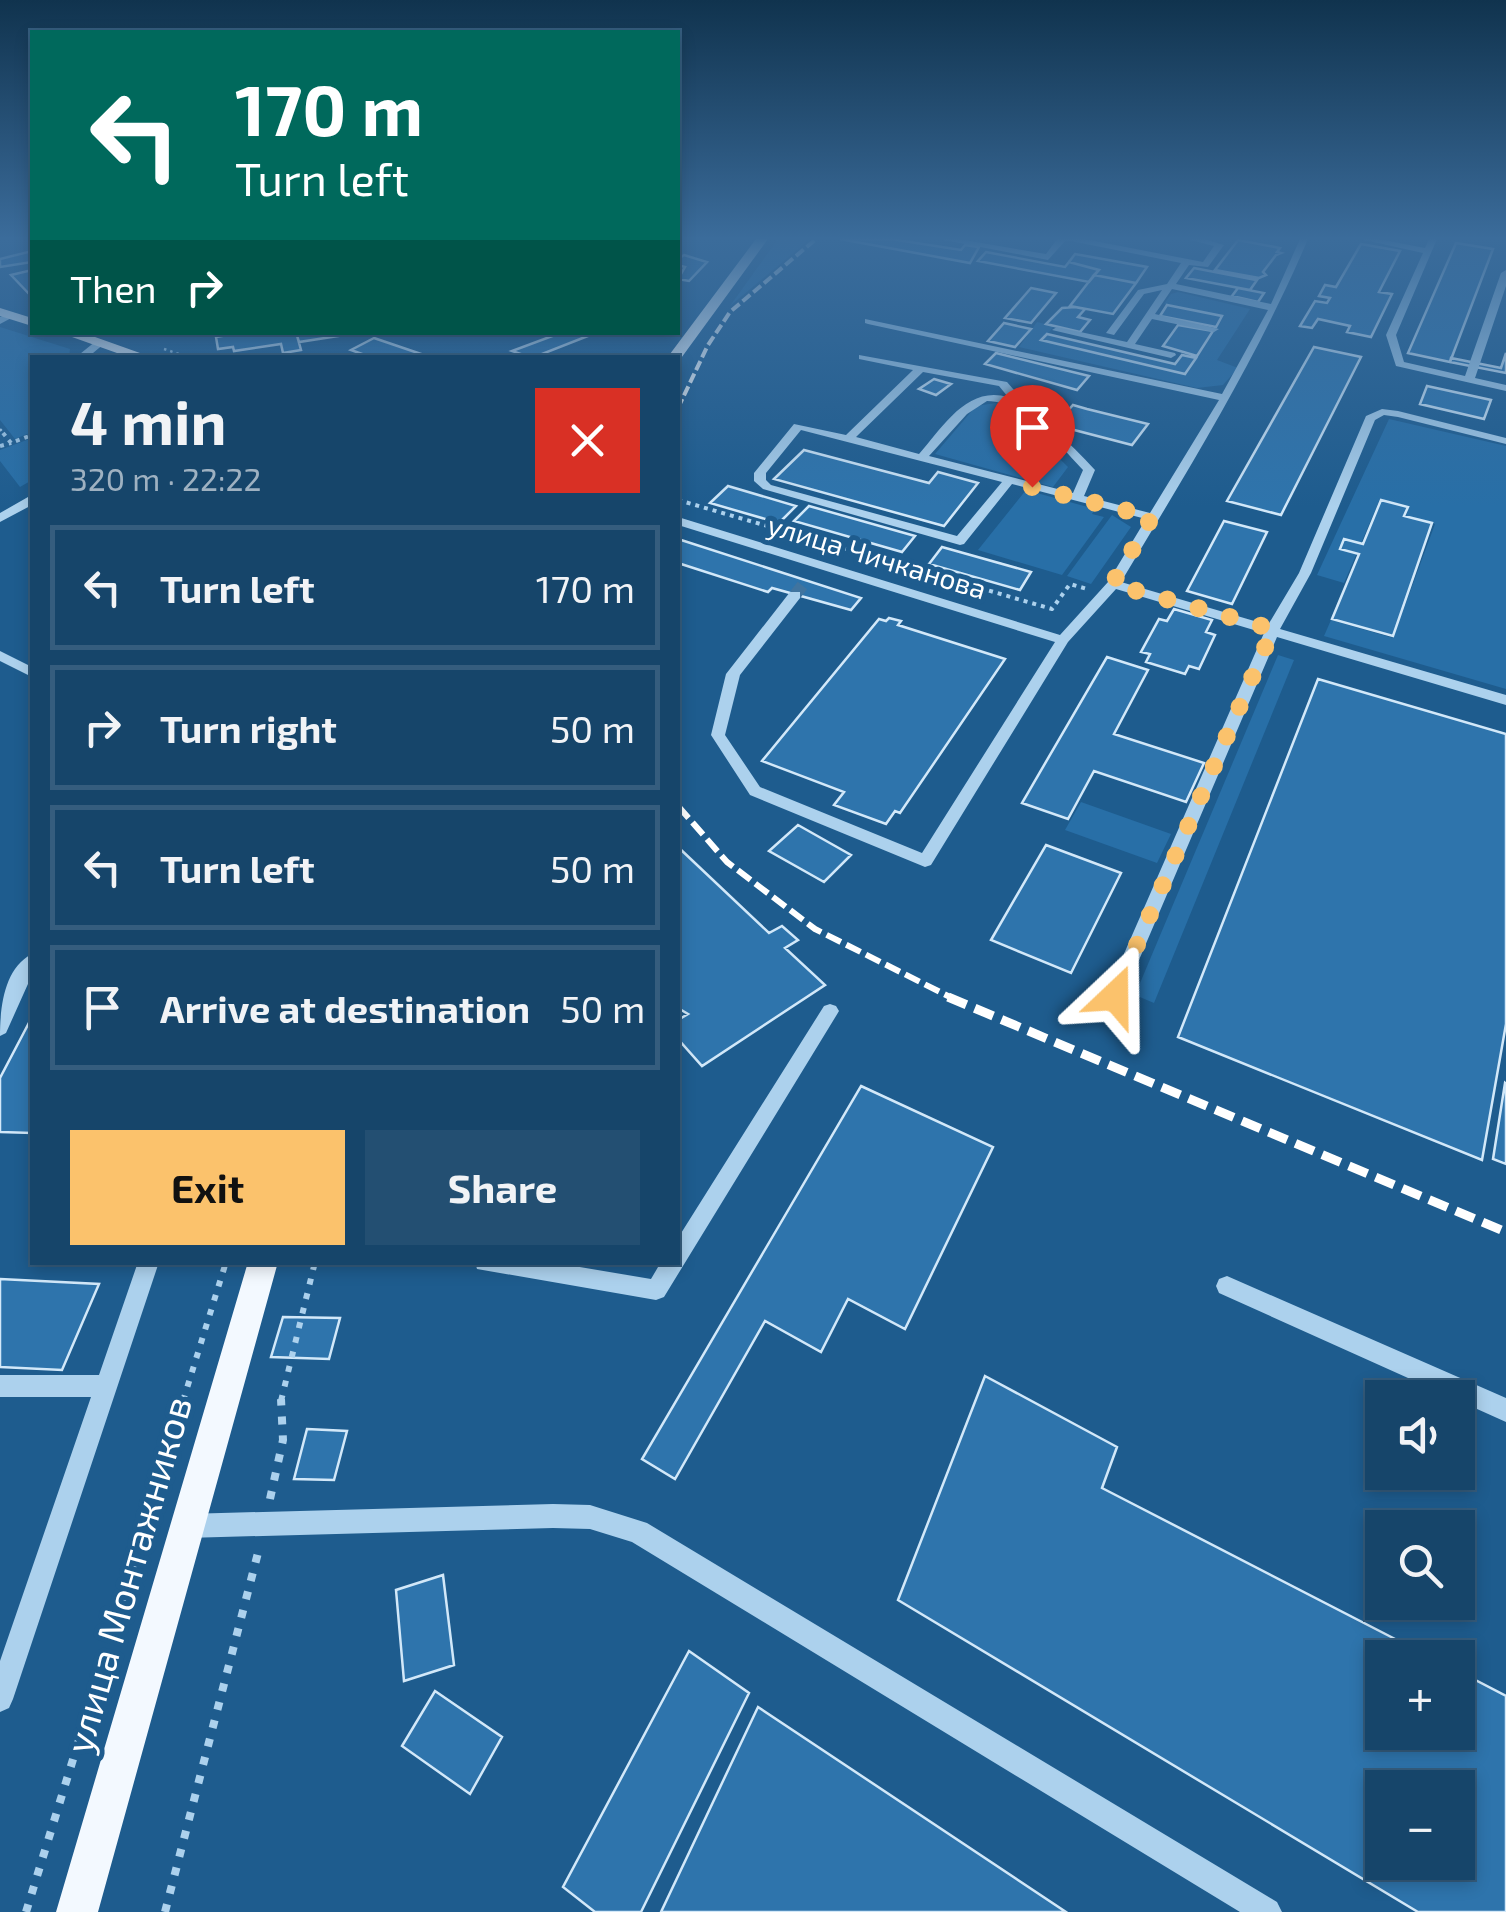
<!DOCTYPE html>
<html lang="en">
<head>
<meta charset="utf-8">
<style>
  body { margin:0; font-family:"Exo 2",sans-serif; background:#234f72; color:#f1f3f6; height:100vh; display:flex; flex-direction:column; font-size:38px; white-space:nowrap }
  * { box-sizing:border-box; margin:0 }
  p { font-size:32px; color:#9eb1c1 }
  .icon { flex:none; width:55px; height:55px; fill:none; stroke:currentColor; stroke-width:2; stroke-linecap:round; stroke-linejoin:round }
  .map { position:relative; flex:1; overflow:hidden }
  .drawer { position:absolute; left:30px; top:355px; width:650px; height:910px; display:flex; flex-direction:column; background:#16456a; border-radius:0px; box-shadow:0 5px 15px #0003,0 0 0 2px #355d7e }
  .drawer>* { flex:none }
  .banner { position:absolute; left:30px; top:30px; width:650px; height:305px; border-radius:0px; box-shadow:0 5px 15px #0003,0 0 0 2px #355d7e; background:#00695c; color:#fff; overflow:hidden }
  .tools { position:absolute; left:1365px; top:1380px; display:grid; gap:20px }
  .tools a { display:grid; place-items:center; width:110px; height:110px; border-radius:0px; background:#16456a; box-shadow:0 5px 15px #0003,0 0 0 2px #355d7e; font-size:50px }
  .pin { position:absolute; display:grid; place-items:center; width:85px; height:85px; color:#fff; margin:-102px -42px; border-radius:50% 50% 50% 0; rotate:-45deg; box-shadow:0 0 10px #0007 }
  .pin .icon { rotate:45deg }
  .me { position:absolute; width:110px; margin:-55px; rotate:23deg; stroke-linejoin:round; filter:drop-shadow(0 0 8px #0008) }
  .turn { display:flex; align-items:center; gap:35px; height:210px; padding:0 40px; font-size:45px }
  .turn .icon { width:130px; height:130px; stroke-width:2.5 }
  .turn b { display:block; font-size:70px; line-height:85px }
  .then { display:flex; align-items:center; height:95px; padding:0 40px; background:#0003; gap:20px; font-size:38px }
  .round { display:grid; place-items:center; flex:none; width:105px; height:105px; border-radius:0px; background:#234f72 }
  .overview { display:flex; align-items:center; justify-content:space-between; height:170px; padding:0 40px }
  h1 { font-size:60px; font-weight:700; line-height:75px }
  .action { display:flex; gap:20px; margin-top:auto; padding:20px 40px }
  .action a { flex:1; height:115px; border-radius:0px; background:#fbc26c; color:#111; font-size:40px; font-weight:700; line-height:115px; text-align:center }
  .action a+a { background:#234f72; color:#f1f3f6 }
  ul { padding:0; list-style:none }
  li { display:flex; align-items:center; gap:30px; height:125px; margin:0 20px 15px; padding:0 20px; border:5px solid #355d7e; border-radius:0px }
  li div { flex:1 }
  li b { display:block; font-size:38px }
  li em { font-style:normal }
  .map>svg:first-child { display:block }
  .green { fill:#286fa7 }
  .building { fill:#2e74ac; stroke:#d2e8f9; stroke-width:2.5; fill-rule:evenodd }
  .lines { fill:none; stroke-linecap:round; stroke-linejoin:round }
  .minor-tunnel { stroke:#40749f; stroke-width:12; stroke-dasharray:12 6; stroke-linecap:butt }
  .path-far3 { stroke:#acd1ed; stroke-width:2.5; stroke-dasharray:2.5 4; stroke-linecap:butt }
  .path-far2 { stroke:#acd1ed; stroke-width:4; stroke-dasharray:4 5; stroke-linecap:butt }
  .path-far1 { stroke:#acd1ed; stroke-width:6; stroke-dasharray:6 9; stroke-linecap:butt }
  .path { stroke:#acd1ed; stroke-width:8; stroke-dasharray:8 11; stroke-linecap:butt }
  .minor { fill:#acd1ed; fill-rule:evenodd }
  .major { fill:#f3f9ff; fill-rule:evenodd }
  .rail-far2 { stroke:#fff; stroke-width:4; stroke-dasharray:10 4; stroke-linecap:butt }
  .rail-far1 { stroke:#fff; stroke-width:6; stroke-dasharray:16 6; stroke-linecap:butt }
  .rail { stroke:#fff; stroke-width:9; stroke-dasharray:20 9; stroke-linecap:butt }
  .route { stroke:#fbc26c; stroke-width:18; stroke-dasharray:0 32.4 }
  .labels { text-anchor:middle; stroke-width:10; stroke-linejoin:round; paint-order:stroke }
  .far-street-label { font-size:28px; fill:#fff; stroke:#1e5c8e }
  .near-street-label { font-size:38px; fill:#fff; stroke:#1e5c8e }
</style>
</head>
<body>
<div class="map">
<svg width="1506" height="1912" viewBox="0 0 1506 1912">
  <rect width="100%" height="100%" fill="#1e5c8e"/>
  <path class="green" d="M778 239H810L730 306Z
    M1178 292 1250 309 1217 360 1238 368 1223 385 1197 388 1019 347 1037 322 1054 326 1042 341 1187 374 1223 316 1164 304 1171 294Z
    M0 327 70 349 69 357 32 358V432L15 439 0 420Z
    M996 403 1007 407 1068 467 1053 487 935 454 976 406Z
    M1389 419 1506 446V689L1324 636 1331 620 1393 638 1435 524 1406 516 1409 506 1380 499 1344 583 1317 575Z
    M32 438V480L20 487 0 461V450Z
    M1026 490 1095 509 1092 514 1104 517 1062 575 978 550Z
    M1112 515 1131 527 1091 584 1067 576Z
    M1278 655 1294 660 1154 1003 1135 995Z
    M1081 802 1171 834 1157 863 1065 830Z"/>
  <path class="building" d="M840 239H891L961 250 965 245 979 247 970 263Z
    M1238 240 1280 248 1277 252 1281 253 1276 255 1263 272 1266 275 1259 278 1215 270Z
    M1456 243 1493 249 1450 362 1408 353Z
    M1361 244 1400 251 1379 292 1392 294 1371 337 1347 332 1350 326 1318 319 1312 328 1300 326 1315 301 1327 303 1330 298 1319 296 1325 285 1336 287Z
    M32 251V262L0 267V259Z
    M986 252 1065 267 1069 262 1099 270 1089 282 978 261Z
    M1075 254 1147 267 1136 283 1094 275 1099 270 1069 262Z
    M684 255 707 262 689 281 678 279 685 267 678 265V259Z
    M1194 268 1256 280H1257L1250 290 1186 278Z
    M32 270V297L11 275Z
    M1094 275 1136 283 1113 314 1070 306Z
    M1031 288 1056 293 1031 323 1005 318Z
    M1238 288 1264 293 1258 302 1232 296Z
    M1167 305 1222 316 1216 327 1160 316Z
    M1075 307 1085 309 1078 317 1090 320 1080 332 1046 324 1062 308Z
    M1004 323 1031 329 1015 347 988 341Z
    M1178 325 1213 331 1197 356 1163 346Z
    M245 332H296L301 350 283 353 281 344 234 351 233 347 218 349 216 337Z
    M296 332H350L351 334 299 342Z
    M563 332H598L532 358 512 351Z
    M1047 334 1175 364 1182 355 1196 358 1185 374 1041 340Z
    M374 338 424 355 373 358 351 350Z
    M1314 347 1361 357 1281 515 1227 501Z
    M996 353 1089 376 1077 390 985 364Z
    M1506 353V373L1450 362 1451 358 1501 368Z
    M934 379 951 384 936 395 919 389Z
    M1427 386 1491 400 1484 419 1420 404Z
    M1073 405 1087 409 1148 424 1132 445 1055 425Z
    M804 450 929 483 938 472 978 483 944 526 774 479Z
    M728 486 796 506 779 523 710 503Z
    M1381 500 1408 507 1404 516 1432 523 1393 636 1332 619 1359 554 1340 549 1344 539 1363 544Z
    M809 506 915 536 902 552 794 521Z
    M1224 521 1267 532 1232 604 1187 591Z
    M678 539 861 598 851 610 772 588 768 592 678 563Z
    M942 547 1031 572 1020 590 929 564Z
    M1174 609 1212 620 1206 632 1215 635 1199 669 1189 666 1185 674 1146 662 1150 654 1141 652 1159 619 1167 621Z
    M889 618 901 621 898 625 1005 659 900 813 895 811 886 824 834 805 844 792 762 761 879 619 886 621Z
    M1107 657 1148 670 1114 734 1204 763 1186 802 1094 771 1068 819 1022 803Z
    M1318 679 1506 734V1024L1482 1160 1178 1037Z
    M798 825 851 855 824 882 769 851Z
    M1046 845 1121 873 1071 973 991 940Z
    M678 847 769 933 782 926 798 940 785 948 825 985 702 1066 678 1039V1020L688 1014 678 1008Z
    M32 1017V1133L0 1132V1078Z
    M1505 1083 1506 1084V1164L1493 1159Z
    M861 1086 993 1147 905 1329 848 1299 821 1352 765 1321 675 1479 642 1459Z
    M0 1279 99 1284 62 1370 0 1367Z
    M283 1317 340 1318 329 1359 271 1357Z
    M985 1376 1117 1447 1102 1488 1432 1658H1382V1732H1458V1671L1506 1696V1912H1418L898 1600ZM1382 1788H1458V1862H1382Z
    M307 1429 347 1431 334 1480 294 1479Z
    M443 1575 454 1665 404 1681 396 1590Z
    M689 1651 749 1693 641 1912H595L563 1887Z
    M435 1691 502 1737 470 1794 402 1746Z
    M758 1707 1066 1912H661Z"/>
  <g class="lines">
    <path class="minor-tunnel" d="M795 595 806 581"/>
    <path class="path-far3" d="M164 349 191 358
      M0 429 5 435"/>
    <path class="path-far2" d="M3 433 11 443 32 435
      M0 446 11 443
      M678 500 1052 609 1070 584 1087 589"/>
    <path class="path-far1" d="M183 1401 226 1262
      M281 1401 315 1262"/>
    <path class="path" d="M270 1499 283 1440 281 1399
      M26 1912 184 1399
      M165 1912 259 1549"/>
    <path class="minor" d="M939 239H958L1046 254 1057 239H1084L1203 262 1214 246 1187 239H1204L1224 245 1208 267 1189 265 1176 284 1271 304 1300 239H1308C1257 359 1188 470 1121 582L1268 625 1299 573 1366 416 1382 409 1398 411 1506 438V444L1398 417 1384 415 1375 420 1311 573 1280 629 1506 695V705L1277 637 1124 995 1121 1000H1109L1106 995 1264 633 1116 589 1068 642 931 865 925 867 750 795 711 735 726 674 790 592H800V598L740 675 725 735 760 787 922 853 1055 642 678 525V517L1060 635 1108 582 1146 519 1012 484 964 544 960 545 763 489 754 481V473L794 424 846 435 913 370 859 359V355L1007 382C1033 413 1067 438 1095 470L1084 496 1150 513 1219 400 868 324 865 323V319L1222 394 1268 310 1172 289 1155 314 1219 329 1214 332 1152 319 1135 344 1175 353 1176 355 1171 358 1052 330 1057 327 1127 342 1162 290 1144 294 1114 335 1106 333 1138 290 1167 284 1181 263 1066 240 1048 260ZM923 372 999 386 1008 397C967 385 943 427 919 454L856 437ZM987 401C1028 402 1057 443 1083 470L1073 493 929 456 967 414ZM801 430 1002 482 957 536 771 485 766 480V473Z
      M1360 239H1378L1425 248 1429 239H1437L1396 335 1404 362 1465 376 1501 273 1506 270V286L1475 378 1506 385V391L1396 366 1386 335 1423 253Z
      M10 313 15 316 0 324V317Z
      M96 341 105 343 87 358H75Z
      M28 497H32V505L0 522V513Z
      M0 651 32 667V677L0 661Z
      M32 954V975L6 1033 0 1036C0 1008 4 968 32 954Z
      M830 1004 836 1006 839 1011 836 1016 664 1297 656 1300 477 1269 475 1262H550L651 1279 661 1262H678V1238L824 1006Z
      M138 1262H159L13 1699 9 1708 0 1712V1661L91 1397H0V1375H99Z
      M1227 1276 1506 1398V1422L1219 1293 1216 1286 1219 1279Z
      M553 1504 590 1505 647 1523 1277 1902 1282 1912H1240L632 1542 590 1529 553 1528 186 1538 177 1535 174 1526 177 1517 186 1514Z"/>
    <path class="major" d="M756 239H768L679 361 667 358Z
      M0 308 32 318V326L0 316Z
      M58 332H81L154 358H131Z
      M248 1262H278L98 1912H56Z"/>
    <path class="rail-far2" d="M678 408 708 345 730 312 816 239"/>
    <path class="rail-far1" d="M678 806 727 862 815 929 954 999"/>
    <path class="rail" d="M948 997 1506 1232"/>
  </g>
  <linearGradient id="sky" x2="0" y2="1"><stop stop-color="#10334e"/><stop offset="0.47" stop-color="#3b6c9b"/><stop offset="1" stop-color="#3b6c9b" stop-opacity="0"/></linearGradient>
  <rect width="1506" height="507" fill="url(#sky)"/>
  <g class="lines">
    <path class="route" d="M1032 487 1152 517 1112 584 1273 629 1115 996"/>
  </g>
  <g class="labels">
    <g class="far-street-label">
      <text transform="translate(877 557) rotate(17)" y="10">улица Чичканова</text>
    </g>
    <g class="near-street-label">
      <text transform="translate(129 1575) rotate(-74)" y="13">улица Монтажников</text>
    </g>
  </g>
</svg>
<div class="tools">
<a><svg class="icon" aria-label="sound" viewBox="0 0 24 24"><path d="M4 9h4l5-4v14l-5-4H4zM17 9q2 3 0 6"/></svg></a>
<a><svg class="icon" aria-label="search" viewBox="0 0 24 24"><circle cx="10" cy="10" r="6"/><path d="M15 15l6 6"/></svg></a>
<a>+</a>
<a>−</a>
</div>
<div class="pin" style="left:1032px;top:487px;background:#d93025"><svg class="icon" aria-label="arrive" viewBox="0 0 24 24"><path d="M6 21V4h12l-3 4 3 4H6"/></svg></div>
<svg class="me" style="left:1115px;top:996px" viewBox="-20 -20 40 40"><path d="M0-17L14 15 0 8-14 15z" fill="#fbc26c" stroke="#fff" stroke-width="4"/></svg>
<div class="banner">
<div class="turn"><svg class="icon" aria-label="left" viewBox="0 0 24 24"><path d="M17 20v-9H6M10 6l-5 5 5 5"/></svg><div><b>170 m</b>Turn left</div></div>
<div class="then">Then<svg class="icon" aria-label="right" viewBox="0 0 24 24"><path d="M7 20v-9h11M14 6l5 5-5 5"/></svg></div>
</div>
<section class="drawer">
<div class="overview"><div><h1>4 min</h1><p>320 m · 22:22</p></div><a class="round" style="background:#d93025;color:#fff"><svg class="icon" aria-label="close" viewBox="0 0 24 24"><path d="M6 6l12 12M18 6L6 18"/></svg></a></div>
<ul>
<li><svg class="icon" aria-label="left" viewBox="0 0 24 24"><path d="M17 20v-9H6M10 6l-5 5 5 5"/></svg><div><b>Turn left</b></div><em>170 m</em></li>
<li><svg class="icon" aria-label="right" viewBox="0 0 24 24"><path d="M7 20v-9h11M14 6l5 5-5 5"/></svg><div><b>Turn right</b></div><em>50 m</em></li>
<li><svg class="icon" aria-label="left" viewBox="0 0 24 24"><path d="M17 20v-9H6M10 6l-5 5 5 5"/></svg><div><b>Turn left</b></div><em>50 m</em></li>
<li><svg class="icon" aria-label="arrive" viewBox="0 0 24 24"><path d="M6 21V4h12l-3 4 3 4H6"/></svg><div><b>Arrive at destination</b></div><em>50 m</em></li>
</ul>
<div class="action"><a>Exit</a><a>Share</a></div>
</section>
</div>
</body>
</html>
